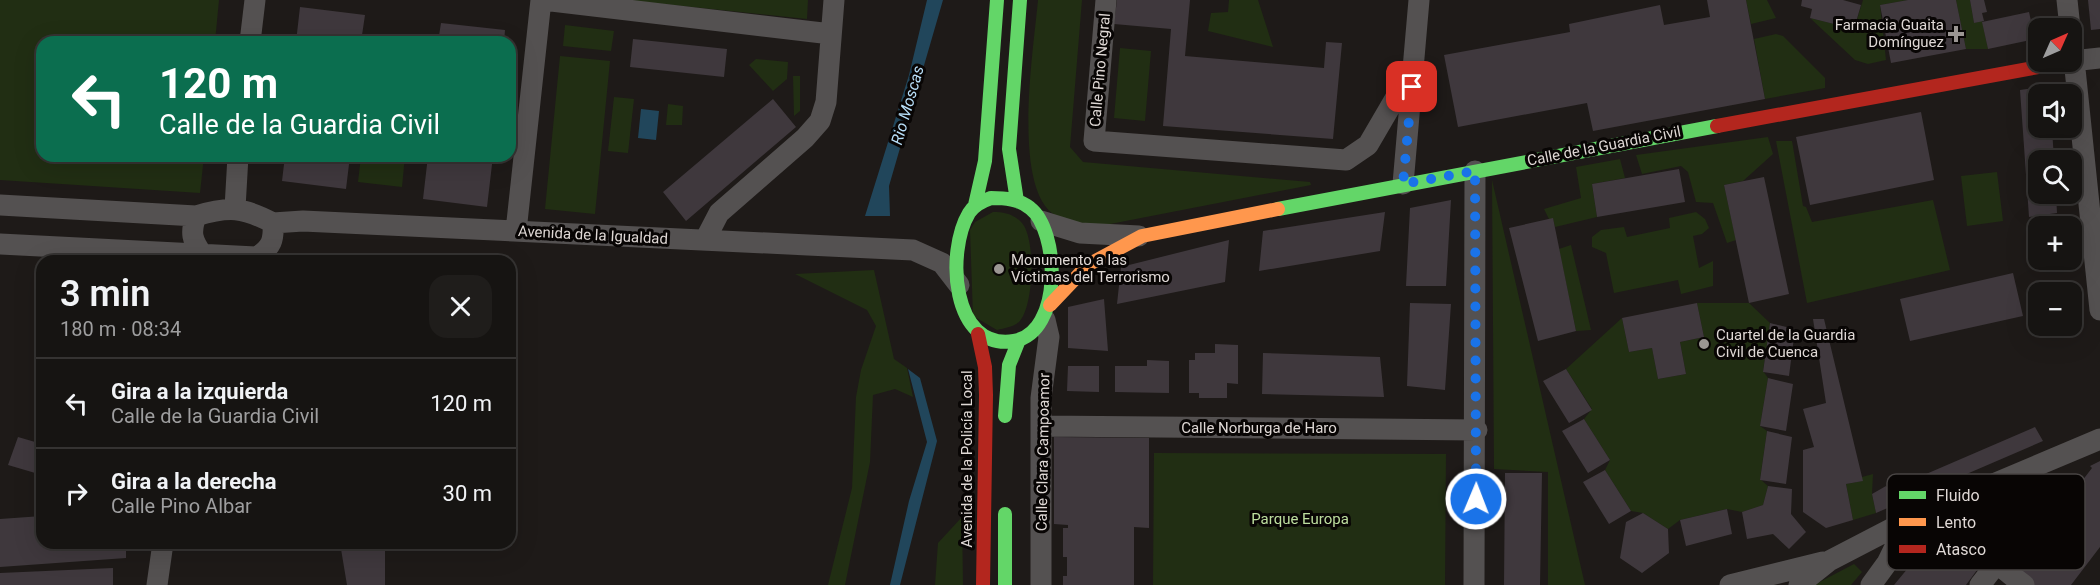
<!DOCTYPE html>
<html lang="es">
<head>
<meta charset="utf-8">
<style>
  body { margin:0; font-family:Roboto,sans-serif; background:#1f1d1b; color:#f1f3f6; height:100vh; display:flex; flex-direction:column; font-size:22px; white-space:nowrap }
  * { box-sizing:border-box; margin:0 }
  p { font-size:20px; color:#9e9e9f }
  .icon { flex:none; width:33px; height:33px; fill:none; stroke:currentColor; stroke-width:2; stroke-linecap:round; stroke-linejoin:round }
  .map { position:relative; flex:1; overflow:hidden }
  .drawer { position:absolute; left:36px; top:255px; width:480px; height:294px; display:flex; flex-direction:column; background:#161412; border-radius:18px; box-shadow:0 6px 24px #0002,0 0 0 2px #353332 }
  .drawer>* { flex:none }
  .top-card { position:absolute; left:36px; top:36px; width:480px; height:126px; border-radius:18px; box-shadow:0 6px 24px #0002,0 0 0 2px #353332; background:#0b6e4f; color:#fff; overflow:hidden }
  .needle { width:39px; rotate:45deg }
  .tools { position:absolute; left:2028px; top:18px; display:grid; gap:12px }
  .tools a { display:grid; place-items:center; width:54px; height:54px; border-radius:12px; background:#161412; box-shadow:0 6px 24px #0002,0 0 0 2px #353332; font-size:30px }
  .pin { position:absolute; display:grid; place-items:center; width:51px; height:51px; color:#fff; margin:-26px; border-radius:12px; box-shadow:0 3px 9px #0006 }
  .me { position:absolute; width:66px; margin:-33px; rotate:1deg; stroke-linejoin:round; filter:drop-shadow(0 0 4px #0008) }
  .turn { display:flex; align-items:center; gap:21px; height:126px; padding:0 24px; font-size:27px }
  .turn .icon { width:78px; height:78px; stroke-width:2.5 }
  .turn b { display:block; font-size:42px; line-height:51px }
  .round { display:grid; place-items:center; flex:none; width:63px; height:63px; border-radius:18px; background:#1f1d1b }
  .head { display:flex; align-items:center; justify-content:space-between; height:102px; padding:0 24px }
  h1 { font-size:36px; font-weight:600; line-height:45px }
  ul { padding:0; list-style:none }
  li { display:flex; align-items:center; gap:18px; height:90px; padding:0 24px; border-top:2px solid #353332 }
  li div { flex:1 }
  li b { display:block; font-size:22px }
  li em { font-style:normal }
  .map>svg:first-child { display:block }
  .green { fill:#212e13 }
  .water { fill:#21465b }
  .building { fill:#3f383d }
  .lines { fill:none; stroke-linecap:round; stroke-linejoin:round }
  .street { stroke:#545151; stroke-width:21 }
  .fast { stroke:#63d668; stroke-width:14 }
  .slow { stroke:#ff974d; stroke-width:14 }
  .jam { stroke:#b3261e; stroke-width:14 }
  .route { stroke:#1a73e8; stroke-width:10; stroke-dasharray:0 18 }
  .poi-dot { fill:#9b9693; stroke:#080504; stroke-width:2 }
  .labels { text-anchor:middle; stroke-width:6; stroke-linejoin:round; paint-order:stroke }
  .poi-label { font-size:15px; fill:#dfd8d5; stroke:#080504; text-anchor:start }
  .street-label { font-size:15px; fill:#dfd8d5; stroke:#080504 }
  .park-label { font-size:15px; fill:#bdde9f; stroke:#080504 }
  .water-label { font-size:16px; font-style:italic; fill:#b8dff9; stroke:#080504 }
  .key { fill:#080504; stroke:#484443; stroke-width:1.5 }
  .key-label { font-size:16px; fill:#dfd8d5 }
</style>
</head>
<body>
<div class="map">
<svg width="2100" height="585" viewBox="0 0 2100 585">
  <rect width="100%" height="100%" fill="#1e1a18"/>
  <path class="green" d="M0 0H219L215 42H42V156H204L200 193 0 180Z
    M625 0H808L807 19Z
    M1038 0H1082L1070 147 1083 162 1310 182 1311 185 1105 225C1088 224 1070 224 1055 215 1011 188 1034 47 1038 0Z
    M1229 0H1258L1273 47 1208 31 1211 13 1228 12Z
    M1746 0H1767L1776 18 1751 24Z
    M1863 0H1908L1880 5 1886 60 1868 64 1855 60 1810 18 1854 29Z
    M1956 0H1970L1974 23 1982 21 1988 49H1966Z
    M565 25 614 31 611 51 563 46Z
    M1776 34 1783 36 1825 78V88L1765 99 1754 39Z
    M1120 48 1151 51 1145 121 1114 118Z
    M560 56 610 61 595 214 545 209Z
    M756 59 788 62 787 79 773 91 749 65Z
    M793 76H800V111L794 116Z
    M614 97 634 99 628 153 608 151Z
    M668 104 683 106 682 125H666Z
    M1768 137 1773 154 1743 181 1724 185 1736 240 1727 243 1713 203 1696 202 1688 172 1681 166 1642 174 1636 155Z
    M1776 141H1792L1803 206 1806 207 1812 222 1933 200 1950 270 1807 303Z
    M361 156H405L402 187 358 182Z
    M1620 159 1625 178 1592 184 1597 217 1555 227 1553 219H1549L1544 209 1581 198 1576 167Z
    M1997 172 2003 221 1967 226 1961 176Z
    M1492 180 1585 585H1548V472L1494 469Z
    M993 212C1004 212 1014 214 1022 223 1036 239 1034 307 1019 322 1013 327 1005 328 997 330L973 316 970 230 975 222Z
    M1696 212 1705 219 1709 228 1702 234 1693 236 1699 268 1713 261V286L1681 294 1678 280 1614 293 1606 253 1592 247V237L1601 230 1624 227 1627 237 1670 228 1669 218Z
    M1571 245 1591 330 1576 331 1559 249Z
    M874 270 894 359 907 368 913 397 895 389 873 395 870 462 845 585H828L852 488 856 397 861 370 876 326 867 310 795 274Z
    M1697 303H1749L1770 323 1763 371 1768 378 1760 426 1767 431 1760 479 1768 486 1763 505 1742 512 1727 509 1680 520 1668 529 1643 513 1631 511 1605 470 1610 460 1584 419 1592 409 1566 369 1622 318 1629 352 1652 348 1658 379 1686 374 1680 342 1704 337Z
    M1154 453 1446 454 1445 585H1153Z
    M1873 474 1872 494 1876 513 1853 520 1846 484 1862 481V477Z
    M962 517 963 585H935L938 543Z
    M1854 564 1862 572 1851 585H1814Z"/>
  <path class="water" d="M927 0H943L889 186 890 216H865L909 75Z
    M641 109 659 111 656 140 638 138Z
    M908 369 920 378 937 441 900 585H890L909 501 927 442Z"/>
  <path class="building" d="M1117 0H1190L1185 56 1324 68 1326 42 1342 43 1333 139 1163 126 1171 29 1114 24Z
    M1707 0H1746L1765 99 1593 131 1587 103 1458 127 1444 55 1570 32 1569 24 1660 5 1664 25 1710 17Z
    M1802 0H1843L1861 5 1854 29 1810 18 1812 9 1801 6Z
    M1908 0H1956L1966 49 1891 63 1880 5Z
    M1970 0H1984L1987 12 1982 13 1984 21 1974 23Z
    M2088 0H2100V29L2091 30Z
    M300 7 365 15 361 42H296Z
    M2029 12 2035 39 1988 49 1982 22Z
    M441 23 505 30 504 42H438Z
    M633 39 727 49 724 77 630 67Z
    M2049 86 2050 94H2038V128H2052L2054 160H2038V194H2056L2057 213 2029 217 2020 90Z
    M773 99 796 127 686 221 663 192Z
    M1921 112 1934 180 1810 205 1796 137Z
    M285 156H350L346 189 282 181Z
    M428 156H493L487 207 423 199Z
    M1679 169 1685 202 1597 217 1592 184Z
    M1764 177 1789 294 1749 303 1724 185Z
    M1451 200 1446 286H1406L1410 208Z
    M1385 212 1380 251 1259 271 1263 231Z
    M1553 218 1576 331 1538 341 1509 228Z
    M1229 240 1225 282 1117 304 1121 267Z
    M2013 273 2023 316 1910 341 1900 299Z
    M1104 299 1108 351 1068 348V307Z
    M1410 303 1451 304 1445 390 1407 386Z
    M1697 303 1704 337 1680 342 1686 374 1658 379 1652 348 1629 352 1622 318Z
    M1813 319H1824L1863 481 1846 484 1853 520 1826 528 1803 512V450L1814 447 1803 409 1826 403Z
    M1770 323 1795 329 1789 376 1763 372Z
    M1215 344 1238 345V384L1227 383V398H1199V393H1189V360H1195V353H1215Z
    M1263 353 1380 357 1384 397 1262 394Z
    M1147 360 1169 361V393L1115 392V366H1147Z
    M1068 366H1099V392L1067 391Z
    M1566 369 1592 410 1569 423 1543 381Z
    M1768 378 1793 384 1786 431 1760 426Z
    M1584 419 1610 460 1588 473 1562 431Z
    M2035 427 2043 441 1876 513 1872 494 1886 486 1889 490Z
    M1767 431 1792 437 1786 484 1760 480Z
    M18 437 42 444V475L8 465Z
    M1054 437 1149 438V528L1134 527V585H1063V576H1067V557H1063V528H1068V525L1054 524Z
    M2100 461V547L2071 585H2029L2012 572 2092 468 2090 466Z
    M1605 470 1631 511 1609 524 1583 482Z
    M1505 473H1542L1540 585H1504Z
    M1768 486 1792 489 1791 514 1806 532 1789 549 1773 534 1747 539 1742 512 1763 505Z
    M1727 509 1732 534 1686 546 1680 520Z
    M1643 513 1668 529 1669 553 1642 573 1620 558 1626 522Z
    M42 516V543H126V558L0 567V519Z
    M1937 533 1980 566 1966 585H1894Z
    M340 543 385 544V585H347Z
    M113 568V585H0V573Z"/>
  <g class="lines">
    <path class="street" d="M543 0 831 34
      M1106 0 1094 141 1346 160
      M2067 0 2070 28
      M2072 40 2100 310
      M250 42 255 0
      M2072 61 2100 58
      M1346 160 1368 145 1410 73
      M1403 184 1419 0
      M0 205 196 216
      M235 208 238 156
      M1041 221 1080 233 1139 236
      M273 223 303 221 913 250 942 263 959 285
      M516 231 541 0
      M705 240 719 213 805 138 820 121 826 102 834 0
      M0 244 257 257C272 247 274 240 273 223 243 207 229 206 196 216 190 233 192 240 202 254
      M1042 426 1477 430
      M1946 504C1965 535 1994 563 2024 585
      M1908 520 2100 439
      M157 585 163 543
      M1041 585V398L1049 337 1045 320
      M1474 585 1475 171
      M1730 585 1823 562
      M1799 585 1829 561 1908 520 1887 563 1871 585
      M1980 585 1998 562"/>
    <path class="fast" d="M991 198C1005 198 1019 199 1030 208 1059 230 1064 332 1014 341 951 351 946 251 969 213 974 205 982 201 991 198Z
      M1017 201 1009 149 1020 0
      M975 205 985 161 997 0
      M1278 209 1717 126
      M1005 416 1009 365 1019 340
      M1005 514V585"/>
    <path class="slow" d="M1050 305 1088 265 1142 236 1278 209"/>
    <path class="jam" d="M1717 126 2066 62
      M978 334 985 367 986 395 983 585"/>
  </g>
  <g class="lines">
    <path class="route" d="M1412 87 1403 184 1475 171 1476 499"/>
  </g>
  <g class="poi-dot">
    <path d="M1953 25h6v6h6v6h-6v6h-6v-6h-6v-6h6z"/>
    <circle cx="999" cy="269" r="6"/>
    <circle cx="1704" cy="344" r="6"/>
  </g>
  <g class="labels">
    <g class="poi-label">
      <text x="1944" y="30" text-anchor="end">Farmacia Guaita<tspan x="1944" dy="17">Domínguez</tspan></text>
      <text x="1011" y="265">Monumento a las<tspan x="1011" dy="17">Víctimas del Terrorismo</tspan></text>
      <text x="1716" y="340">Cuartel de la Guardia<tspan x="1716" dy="17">Civil de Cuenca</tspan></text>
    </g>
    <g class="street-label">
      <text transform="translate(1100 70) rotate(-85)" y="5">Calle Pino Negral</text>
      <text transform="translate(1604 146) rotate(-11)" y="5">Calle de la Guardia Civil</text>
      <text transform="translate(593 235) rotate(3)" y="5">Avenida de la Igualdad</text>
      <text x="1259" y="433">Calle Norburga de Haro</text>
      <text transform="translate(1043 452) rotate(-89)" y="5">Calle Clara Campoamor</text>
      <text transform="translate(967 459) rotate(-90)" y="5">Avenida de la Policía Local</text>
    </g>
    <g class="park-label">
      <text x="1300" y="524">Parque Europa</text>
    </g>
    <g class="water-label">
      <text transform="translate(907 105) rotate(-74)" y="6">Rio Moscas</text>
    </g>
  </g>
  <rect x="1887" y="474" width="198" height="96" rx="9" class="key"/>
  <rect x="1899" y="491" width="27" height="8" fill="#63d668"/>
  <rect x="1899" y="518" width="27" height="8" fill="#ff974d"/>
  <rect x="1899" y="545" width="27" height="8" fill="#b3261e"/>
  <g class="key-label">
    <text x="1936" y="501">Fluido</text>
    <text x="1936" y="528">Lento</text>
    <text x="1936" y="555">Atasco</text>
  </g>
</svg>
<div class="tools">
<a><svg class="needle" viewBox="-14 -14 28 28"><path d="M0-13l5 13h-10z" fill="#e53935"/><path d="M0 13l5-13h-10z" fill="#9e9e9f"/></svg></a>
<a><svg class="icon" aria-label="sound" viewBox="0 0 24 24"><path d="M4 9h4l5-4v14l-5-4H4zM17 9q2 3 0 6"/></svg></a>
<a><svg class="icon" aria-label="search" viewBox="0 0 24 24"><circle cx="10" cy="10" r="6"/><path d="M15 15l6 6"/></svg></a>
<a>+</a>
<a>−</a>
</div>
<div class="pin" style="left:1412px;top:87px;background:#d93025"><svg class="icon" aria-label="arrive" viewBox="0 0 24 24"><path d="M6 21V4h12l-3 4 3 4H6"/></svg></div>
<svg class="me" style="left:1476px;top:499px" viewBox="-20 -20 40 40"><circle r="17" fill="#1a73e8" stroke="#fff" stroke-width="3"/><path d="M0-11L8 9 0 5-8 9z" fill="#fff"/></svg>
<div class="top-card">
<div class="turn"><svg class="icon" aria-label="left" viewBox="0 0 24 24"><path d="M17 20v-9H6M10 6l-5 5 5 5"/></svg><div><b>120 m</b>Calle de la Guardia Civil</div></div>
</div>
<section class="drawer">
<div class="head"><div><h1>3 min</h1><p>180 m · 08:34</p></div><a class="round"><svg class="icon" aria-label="close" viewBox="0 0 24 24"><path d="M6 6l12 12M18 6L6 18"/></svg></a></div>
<ul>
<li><svg class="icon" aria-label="left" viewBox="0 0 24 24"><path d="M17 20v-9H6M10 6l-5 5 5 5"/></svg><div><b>Gira a la izquierda</b><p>Calle de la Guardia Civil</p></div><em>120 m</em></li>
<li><svg class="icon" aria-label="right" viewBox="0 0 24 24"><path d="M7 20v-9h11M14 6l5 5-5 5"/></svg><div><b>Gira a la derecha</b><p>Calle Pino Albar</p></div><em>30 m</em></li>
</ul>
</section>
</div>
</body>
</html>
